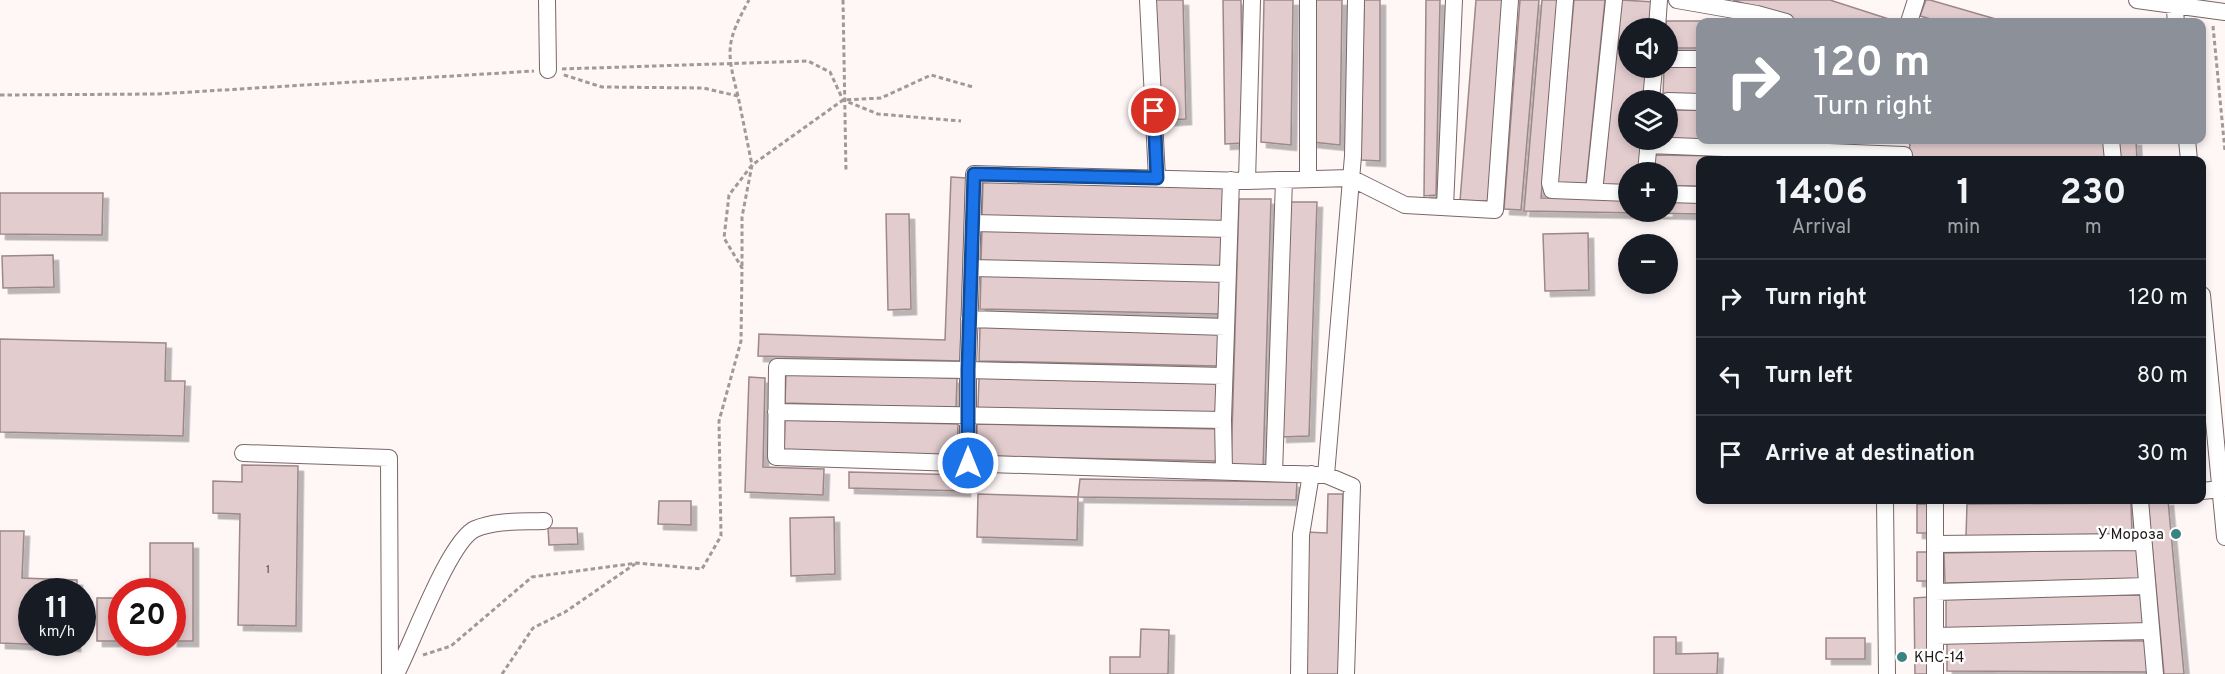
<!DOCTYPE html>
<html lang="en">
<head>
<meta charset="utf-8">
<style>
  body { margin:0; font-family:Overpass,sans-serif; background:#242831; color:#f1f3f6; height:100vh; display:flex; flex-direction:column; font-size:22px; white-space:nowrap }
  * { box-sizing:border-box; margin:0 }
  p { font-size:20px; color:#9ea1a6 }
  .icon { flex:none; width:33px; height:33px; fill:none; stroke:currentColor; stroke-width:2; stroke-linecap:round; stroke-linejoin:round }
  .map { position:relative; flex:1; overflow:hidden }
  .details { position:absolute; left:1696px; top:156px; width:510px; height:348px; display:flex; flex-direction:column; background:#171b24; border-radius:12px; box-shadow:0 3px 9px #0003 }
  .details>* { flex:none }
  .banner { position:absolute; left:1696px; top:18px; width:510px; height:126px; border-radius:12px; box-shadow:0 3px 9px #0003; background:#8c9099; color:#fff; overflow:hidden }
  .controls { position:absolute; left:1618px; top:18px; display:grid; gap:12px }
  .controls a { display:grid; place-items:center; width:60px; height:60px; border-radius:50%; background:#171b24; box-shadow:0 3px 9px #0003; font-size:30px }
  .speed { position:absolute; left:18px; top:578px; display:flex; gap:12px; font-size:30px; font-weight:700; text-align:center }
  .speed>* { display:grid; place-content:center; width:78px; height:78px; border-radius:50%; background:#171b24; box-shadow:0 3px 9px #0003; line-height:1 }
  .speed small { font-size:15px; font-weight:400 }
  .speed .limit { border:9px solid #d22; background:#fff; color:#111 }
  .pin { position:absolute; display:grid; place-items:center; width:51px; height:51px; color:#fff; margin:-26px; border:3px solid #fff; border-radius:50%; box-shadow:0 2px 6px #0007 }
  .me { position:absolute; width:66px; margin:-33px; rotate:0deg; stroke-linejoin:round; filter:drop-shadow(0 0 4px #0008) }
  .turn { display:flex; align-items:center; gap:21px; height:126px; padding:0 18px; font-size:27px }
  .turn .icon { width:78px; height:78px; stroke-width:2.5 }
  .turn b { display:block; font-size:42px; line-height:51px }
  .eta { display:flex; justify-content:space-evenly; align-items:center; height:102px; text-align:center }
  .eta b { font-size:36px; font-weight:700; line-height:42px }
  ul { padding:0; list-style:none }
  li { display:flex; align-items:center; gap:18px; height:78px; padding:0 18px; border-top:2px solid #363941 }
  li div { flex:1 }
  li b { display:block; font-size:22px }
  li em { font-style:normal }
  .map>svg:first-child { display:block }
  .building { fill:#e2ccce; stroke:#9c8889; stroke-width:1.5; filter:url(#shadow) }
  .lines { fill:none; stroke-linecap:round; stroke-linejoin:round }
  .minor-casing { stroke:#7a6769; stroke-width:18 }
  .path { stroke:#a19999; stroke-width:3; stroke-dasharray:4.5 3; stroke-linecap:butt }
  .minor { stroke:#fff; stroke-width:16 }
  .route-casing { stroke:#114b97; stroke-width:15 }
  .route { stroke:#1a73e8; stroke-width:10 }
  .poi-dot { fill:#3a8382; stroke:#fff; stroke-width:2 }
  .labels { text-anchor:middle; stroke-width:4.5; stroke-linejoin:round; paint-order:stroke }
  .number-label { font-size:12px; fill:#504446 }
  .poi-label { font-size:15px; fill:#1f1718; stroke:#fff; text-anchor:end }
</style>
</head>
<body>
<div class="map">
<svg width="2225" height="674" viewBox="0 0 2225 674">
  <defs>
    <filter id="shadow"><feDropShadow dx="5.5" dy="5.5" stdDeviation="0" flood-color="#0004"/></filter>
  </defs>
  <rect width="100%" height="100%" fill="#fff6f6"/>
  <path class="building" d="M1156 0H1183L1186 119 1156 121Z
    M1223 0H1241L1243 143 1225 144Z
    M1264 0H1293L1291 145 1261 142Z
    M1313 0H1342L1340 145 1312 142Z
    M1364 0H1380V161L1361 160Z
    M1426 0H1440L1436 195 1424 196Z
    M1476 0H1505L1490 201H1460Z
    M1520 0H1539L1521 210 1504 209Z
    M1542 0H1559L1541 198 1629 199V212H1668V200H1701V214L1524 211Z
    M1574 0H1605L1586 185 1557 183Z
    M1621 0 1655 2 1653 28H1629V68H1649L1646 100H1629V140H1643L1640 172H1629V185H1603Z
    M1733 0H1830L1898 22H1799Z
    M1926 0H1930L2006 22H1941L1920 16Z
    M1666 21H1769V22H1701V48H1668Z
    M1668 66H1701V96L1663 95 1664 68Z
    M1668 110H1701V139H1668Z
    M1910 140H2108V160H1909Z
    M2117 140H2136L2137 160H2118Z
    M1655 155 1897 159 1701 160V186H1668V172H1654Z
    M951 177 966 178 960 361 758 356 759 334 945 340Z
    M983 181 1224 186 1223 222 982 217Z
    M0 193H103L102 235 0 234Z
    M1239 199H1271L1263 469 1231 466Z
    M1288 202H1317L1309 436 1281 437Z
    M886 214H909L911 309 888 310Z
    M982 229 1222 234V266L981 261Z
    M1588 233 1589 290 1545 291 1543 234Z
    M53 255 54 287 3 288 2 256Z
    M981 275 1221 280 1220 314 980 309Z
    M980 327 1220 332 1219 366 979 361Z
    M0 339 166 343 165 381H185L183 436 0 432Z
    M786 373 957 378 956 408 785 403Z
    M749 377 765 378 763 467 824 469 823 495 745 492Z
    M979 378 1219 383 1218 413 978 408Z
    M785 420 958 424 957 456 784 451Z
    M977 424 1217 429V461L977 456Z
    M242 465 298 466 296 626 238 625 240 514 213 513V481L242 482Z
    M849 472 965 475V491L849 488Z
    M1080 479 1297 482 1296 500 1078 497Z
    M978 494 1078 497 1077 540 977 537Z
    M1328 494H1343L1339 674H1304L1306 532 1327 533Z
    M2168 500 2184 674H2164L2148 502Z
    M659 501H691V525L658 524Z
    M2131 503 2132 534 1966 536 1967 504Z
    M1917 504H1929V533H1917Z
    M834 517 835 574 791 576 790 518Z
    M548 528H577L578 544 549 545Z
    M0 531H24L22 578 77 580V591H32V642H75V646L0 643Z
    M150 543H193V641H172V591H150Z
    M2139 549V579L1945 583 1944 553Z
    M1917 552H1929V581H1917Z
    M2142 595 2143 626 1946 628V597Z
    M1929 597V674H1915L1914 598Z
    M97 598H122V641H97Z
    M1141 629 1169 630 1168 674H1110V657H1140Z
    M1654 637H1676V654L1718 653 1717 674H1654Z
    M1826 638H1865V659H1826Z
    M1947 640 2149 641V672L1947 671Z"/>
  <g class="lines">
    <g class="minor-casing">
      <path id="minor" d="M547 0 548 70
        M1148 0 1157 178
        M1252 0 1247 181 974 174 968 370 777 367 776 457 1326 475 1353 156 1356 0
        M1565 0 1550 183 1552 190 1629 193
        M1677 0 1757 14 1786 22
        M2137 0 2225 12
        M2174 0 2176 22
        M1909 22 1916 0
        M1657 28 1659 0
        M1668 59H1701
        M1651 100 1654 68
        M1668 101 1701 102
        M2111 140 2113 160
        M2187 140 2189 160
        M1648 145 1904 155
        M1646 172 1649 140
        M1308 179V0
        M1247 181 1351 178 1405 205 1495 210 1510 0
        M1594 192 1614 0
        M1668 194 1701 195
        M1445 207 1454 0
        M973 223 1229 229
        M971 268 1227 274
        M2202 295 2225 537
        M969 319 1226 327
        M776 412 1223 420 1224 471
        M1223 420 1231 180
        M243 453 389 458 390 674
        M968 463V370L1224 376
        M1274 473 1284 180
        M1326 475 1352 486 1346 674
        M2202 491 2221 489
        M1885 500 1887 674
        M1935 500V674
        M2140 500 2155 674
        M1935 544 2143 542
        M1935 592 2147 586
        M1935 636 2151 631
        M396 674C412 644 449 541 475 529 496 520 522 522 544 521
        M1299 674 1301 535 1311 474"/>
    </g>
    <path class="path" d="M843 0 846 172
      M2213 26 2225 151
      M562 69 808 61 830 72 843 100 878 114 961 121
      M0 95 158 94 534 71
      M738 96C726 50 726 42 749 0
      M742 266V217L752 165 843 100 881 98 931 75 973 87
      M423 655 451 646 532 577 637 563 702 569 721 536 719 421 741 341 742 268 724 238 729 195 752 165 738 96 703 88 602 87 561 74
      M502 674 533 628 565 612 635 564"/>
    <use href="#minor" class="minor"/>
  </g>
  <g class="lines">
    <g class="route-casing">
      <path id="route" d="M968 463V370L974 174 1157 178 1154 111"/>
    </g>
    <use href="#route" class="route"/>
  </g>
  <g class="poi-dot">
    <circle cx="2176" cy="534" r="6"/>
    <circle cx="1902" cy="657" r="6"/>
  </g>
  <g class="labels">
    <g class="number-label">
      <text x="268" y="573">1</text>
    </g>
    <g class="poi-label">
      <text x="2164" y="539">У Мороза</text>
      <text x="1914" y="662" text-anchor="start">КНС-14</text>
    </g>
  </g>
</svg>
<div class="controls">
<a><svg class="icon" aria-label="sound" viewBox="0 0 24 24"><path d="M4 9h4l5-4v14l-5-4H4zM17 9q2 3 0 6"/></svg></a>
<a><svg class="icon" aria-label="layers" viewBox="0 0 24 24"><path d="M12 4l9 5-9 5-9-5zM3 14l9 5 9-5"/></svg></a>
<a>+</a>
<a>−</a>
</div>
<div class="speed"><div>11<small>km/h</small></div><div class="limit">20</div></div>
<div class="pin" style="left:1154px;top:111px;background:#d93025"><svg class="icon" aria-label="arrive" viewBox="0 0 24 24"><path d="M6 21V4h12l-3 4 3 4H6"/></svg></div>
<svg class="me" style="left:968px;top:463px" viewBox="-20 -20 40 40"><circle r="17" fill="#1a73e8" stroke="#fff" stroke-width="3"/><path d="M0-11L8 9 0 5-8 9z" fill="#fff"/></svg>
<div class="banner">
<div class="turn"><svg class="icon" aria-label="right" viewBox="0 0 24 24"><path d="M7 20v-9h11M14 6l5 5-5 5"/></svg><div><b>120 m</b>Turn right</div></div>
</div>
<section class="details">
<div class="eta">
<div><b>14:06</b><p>Arrival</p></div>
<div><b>1</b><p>min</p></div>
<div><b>230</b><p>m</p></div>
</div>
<ul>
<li><svg class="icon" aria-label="right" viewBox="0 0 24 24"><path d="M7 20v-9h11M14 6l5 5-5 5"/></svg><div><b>Turn right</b></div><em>120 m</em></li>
<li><svg class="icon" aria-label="left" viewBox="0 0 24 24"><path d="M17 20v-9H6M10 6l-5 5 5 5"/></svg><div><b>Turn left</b></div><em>80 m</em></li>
<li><svg class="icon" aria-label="arrive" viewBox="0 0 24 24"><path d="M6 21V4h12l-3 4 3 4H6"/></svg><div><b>Arrive at destination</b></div><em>30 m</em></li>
</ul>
</section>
</div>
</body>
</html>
